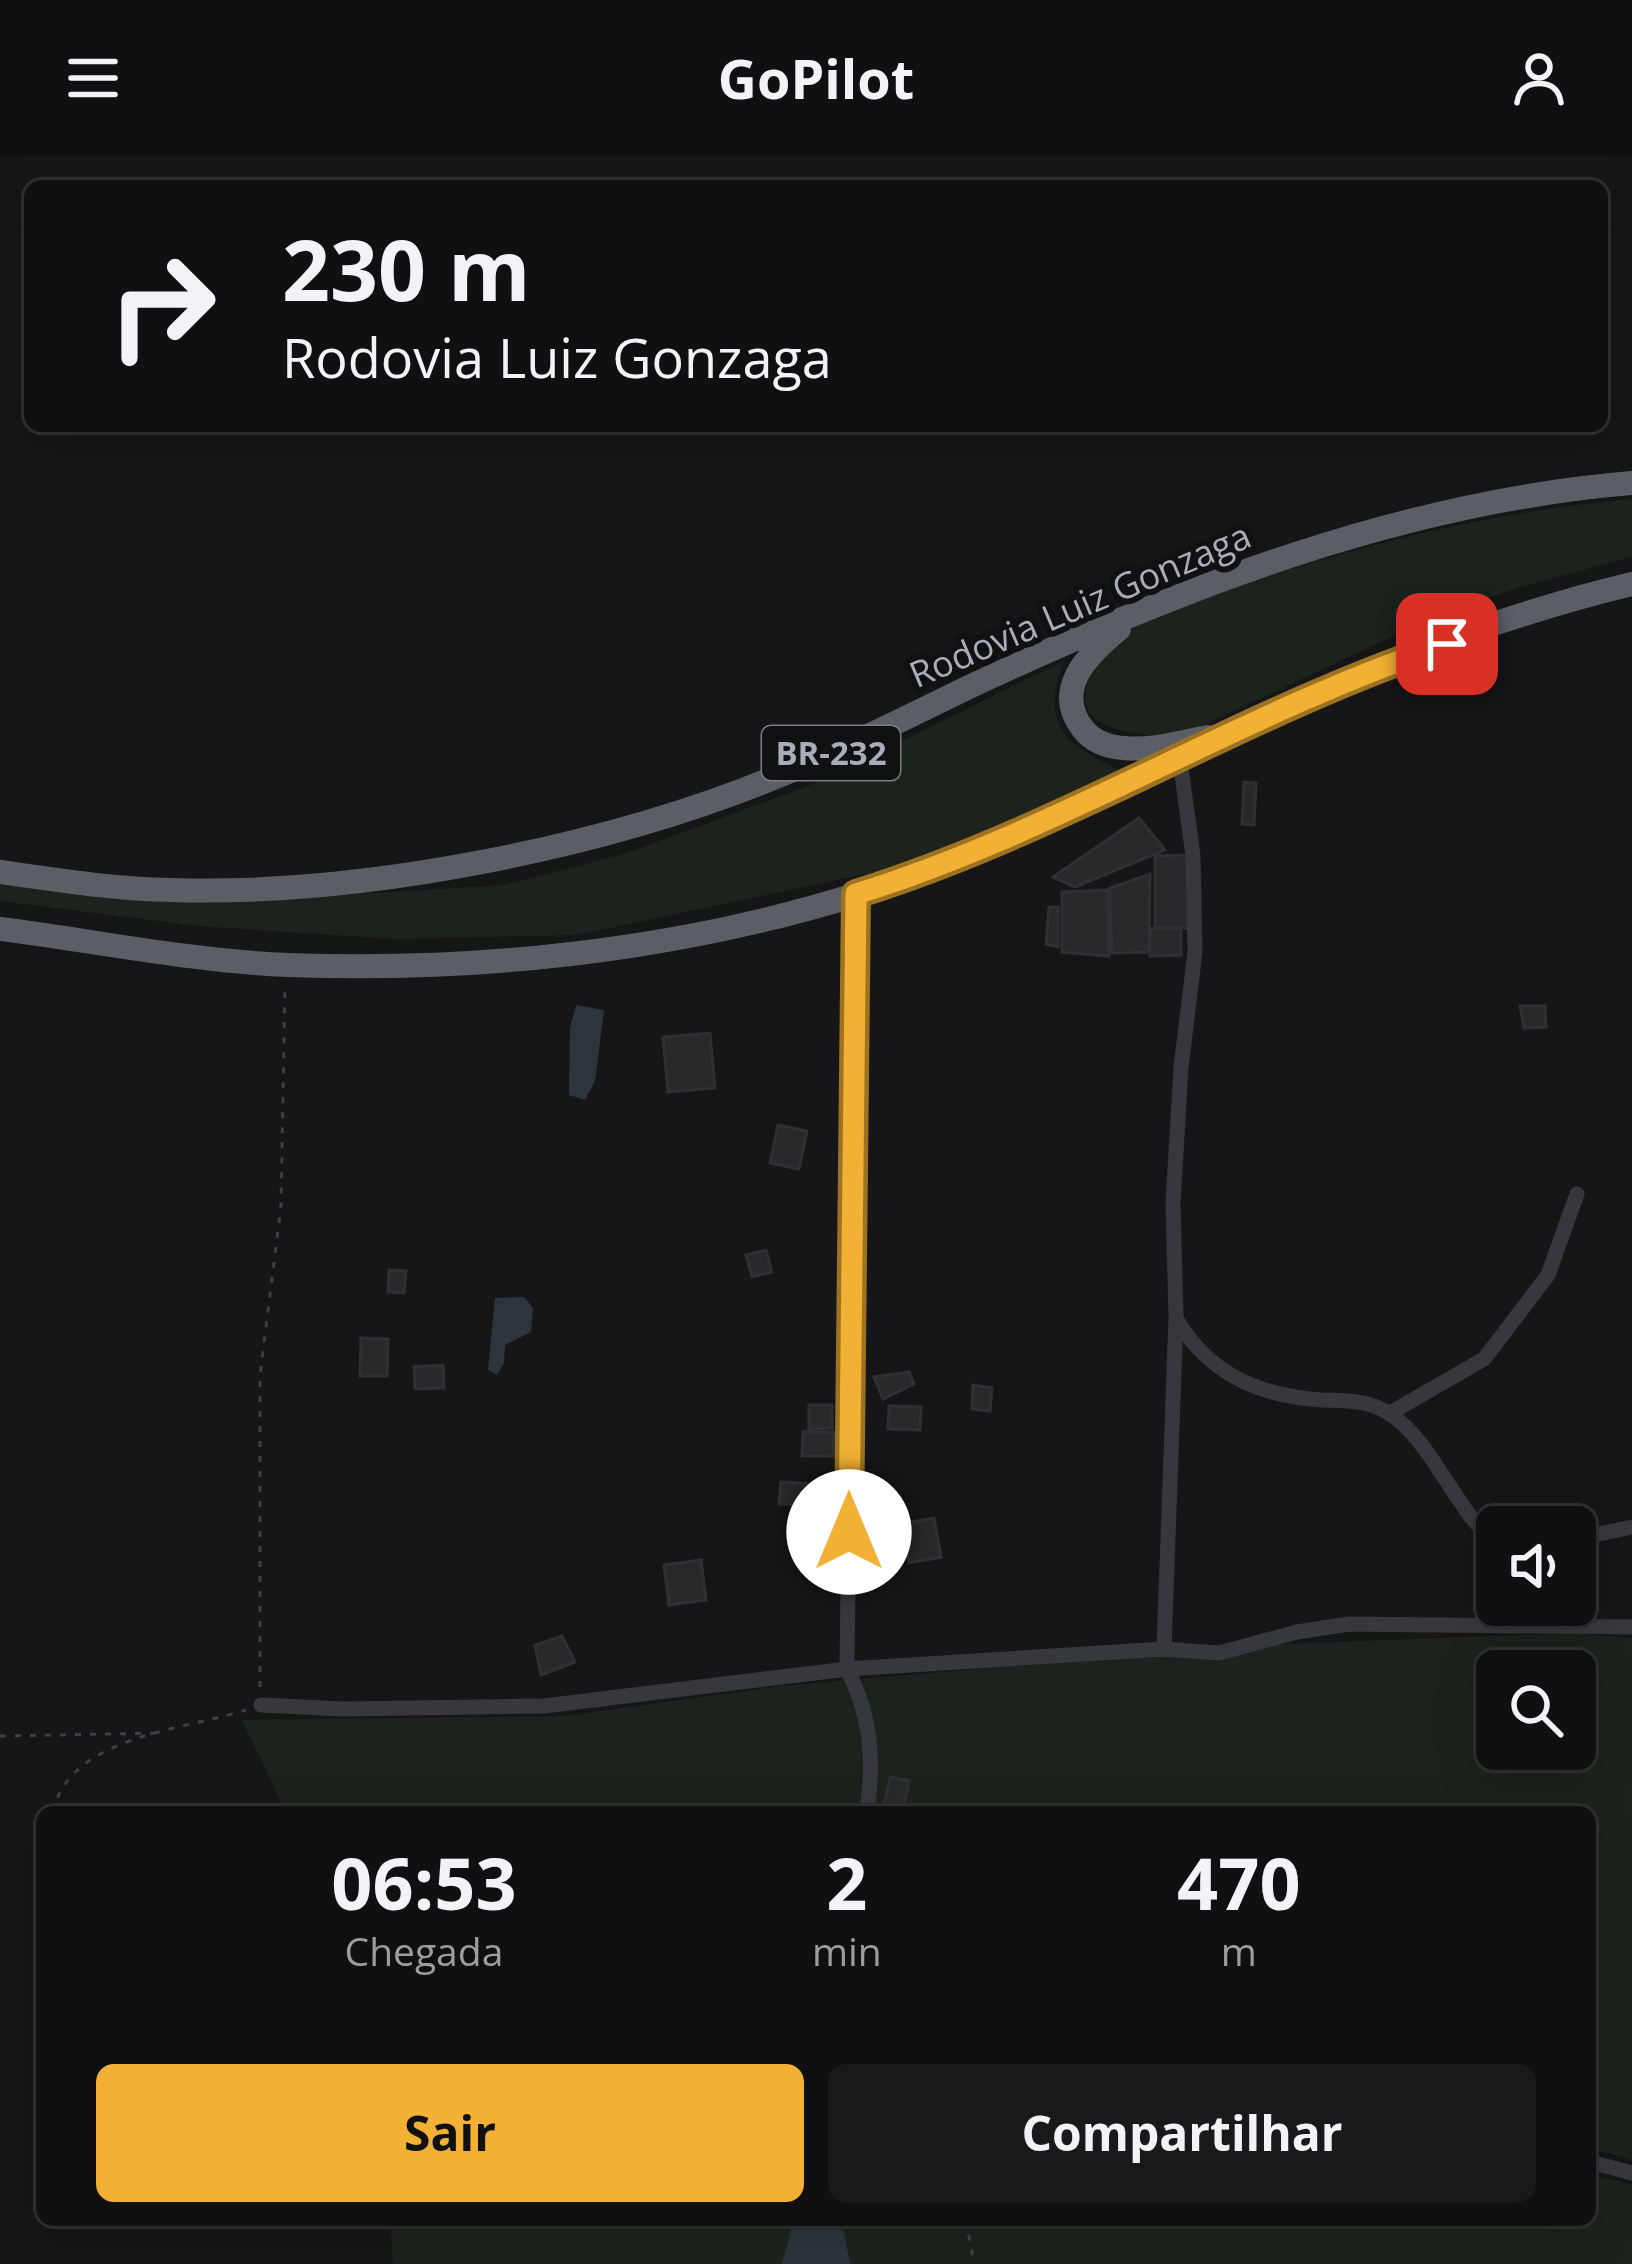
<!DOCTYPE html>
<html lang="pt">
<head>
<meta charset="utf-8">
<style>
  body { margin:0; font-family:"Open Sans",sans-serif; background:#19191b; color:#f1f3f6; height:100vh; display:flex; flex-direction:column; font-size:45px; white-space:nowrap }
  * { box-sizing:border-box; margin:0 }
  p { font-size:39px; color:#9c9d9f }
  .icon { flex:none; width:66px; height:66px; fill:none; stroke:currentColor; stroke-width:2; stroke-linecap:round; stroke-linejoin:round }
  .map { position:relative; flex:1; overflow:hidden }
  .panel { position:absolute; left:36px; top:1650px; width:1560px; height:420px; display:flex; flex-direction:column; background:#101012; border-radius:18px; box-shadow:0 12px 48px #0002,0 0 0 3px #303032 }
  .panel>* { flex:none }
  .hud { position:absolute; left:24px; top:24px; width:1584px; height:252px; border-radius:18px; box-shadow:0 12px 48px #0002,0 0 0 3px #303032; background:#101012; color:#f1f3f6; overflow:hidden }
  .fabs { position:absolute; left:1476px; top:1350px; display:grid; gap:24px }
  .fabs a { display:grid; place-items:center; width:120px; height:120px; border-radius:18px; background:#101012; box-shadow:0 12px 48px #0002,0 0 0 3px #303032; font-size:60px }
  .pin { position:absolute; display:grid; place-items:center; width:102px; height:102px; color:#fff; margin:-51px; border-radius:24px; box-shadow:0 6px 18px #0006 }
  .me { position:absolute; width:132px; margin:-66px; rotate:0deg; stroke-linejoin:round; filter:drop-shadow(0 0 9px #0008) }
  .turn { display:flex; align-items:center; gap:42px; height:252px; padding:0 60px; font-size:54px }
  .turn .icon { width:156px; height:156px; stroke-width:2.5 }
  .turn b { display:block; font-size:84px; line-height:102px }
  .eta { display:flex; justify-content:space-evenly; align-items:center; height:204px; text-align:center }
  .eta b { font-size:72px; font-weight:700; line-height:84px }
  .cta { display:flex; gap:24px; margin-top:auto; padding:24px 60px }
  .cta a { flex:1; height:138px; border-radius:18px; background:#f2b134; color:#111; font-size:48px; font-weight:700; line-height:138px; text-align:center }
  .cta a+a { background:#19191b; color:#f1f3f6 }
  header { display:flex; justify-content:space-between; align-items:center; height:156px; padding:0 60px; background:#101012; font-size:54px; font-weight:700 }
  .map>svg:first-child { display:block }
  .green { fill:#1c231d; fill-rule:evenodd }
  .water { fill:#2c353c }
  .building { fill:#29292c; stroke:#303034; stroke-width:3 }
  .lines { fill:none; stroke-linecap:round; stroke-linejoin:round }
  .path { stroke:#3d3f44; stroke-width:3; stroke-dasharray:6 9; stroke-linecap:butt }
  .minor { stroke:#37383d; stroke-width:15 }
  .trunk { stroke:#5b5e65; stroke-width:24 }
  .route-casing { stroke:#9d7322; stroke-width:30 }
  .route { stroke:#f2b134; stroke-width:21 }
  .labels { text-anchor:middle; stroke-width:12; stroke-linejoin:round; paint-order:stroke }
  .shield { fill:#111113; stroke:#7b7e86; stroke-width:3 }
  .shield-label { font-size:33px; font-weight:bold; fill:#a8adb8 }
  .street-label { font-size:36px; fill:#a8adb8; stroke:#111113 }
</style>
</head>
<body>
<header><svg class="icon" aria-label="menu" viewBox="0 0 24 24"><path d="M4 6h16M4 12h16M4 18h16"/></svg>GoPilot<svg class="icon" aria-label="person" viewBox="0 0 24 24"><circle cx="12" cy="8" r="4"/><path d="M4 21q1-7 8-7t8 7"/></svg></header>
<div class="map">
<svg width="1632" height="2108" viewBox="0 0 1632 2108">
  <rect width="100%" height="100%" fill="#161618"/>
  <path class="green" d="M1632 343V401L1517 432 1434 461 1183 579C1130 582 1046 570 1106 499 1121 483 1135 469 1155 460 1197 441 1240 428 1284 415 1400 380 1512 353 1632 343Z
    M1064 505C1040 569 1063 586 1118 614L983 683 880 715 577 779 395 783 198 770 0 745V725L246 745 503 729 624 698 811 629Z
    M1576 1477 1632 1482V2004L1590 1992V1656H286L242 1564 565 1560 781 1530 1255 1489ZM1497 1515H1575V1593H1497Z
    M1590 2018 1632 2029V2108H393L390 2064H1590Z"/>
  <path class="water" d="M576 849 604 854 595 925 585 944 569 939 570 872Z
    M524 1141 533 1152 531 1176 505 1189 504 1207 497 1219 488 1214 495 1142Z
    M823 2067 844 2075 850 2108H782L792 2070Z"/>
  <path class="building" d="M1244 626 1256 627 1254 669 1242 668Z
    M1139 662 1165 694 1075 731 1053 721Z
    M1189 699V772H1155V700Z
    M1150 718 1149 796 1112 797 1110 732Z
    M1107 734 1109 800 1062 796V736Z
    M1049 751H1058V791L1046 788Z
    M1150 772H1181V799L1150 800Z
    M1520 850H1545L1546 871 1524 872Z
    M710 877 715 932 668 936 663 881Z
    M778 969 807 975 799 1013 770 1007Z
    M766 1094 772 1116 752 1121 746 1099Z
    M389 1114 406 1115 404 1137 388 1136Z
    M361 1182 388 1183 387 1220H360Z
    M443 1209 444 1232 415 1233 414 1211Z
    M909 1216 914 1228 883 1243 874 1221Z
    M973 1229 992 1232 990 1255 972 1253Z
    M809 1249H832V1272L809 1273Z
    M889 1250 921 1251 920 1274 888 1273Z
    M803 1276H834L833 1300H802Z
    M781 1326 813 1328 812 1349 779 1348Z
    M934 1362 941 1401 909 1407 901 1368Z
    M701 1404 706 1444 669 1449 664 1409Z
    M562 1480 575 1506 541 1519 535 1489Z
    M890 1621 909 1625 903 1654 884 1650Z"/>
  <g class="lines">
    <path class="path" d="M260 1531V1219L281 1050 285 828
      M0 1580 160 1577
      M53 1656C69 1580 184 1574 246 1554
      M966 2064 974 2108"/>
    <path class="minor" d="M856 738 847 1513C872 1562 874 1602 867 1656
      M1177 1164C1210 1219 1260 1240 1322 1244 1344 1245 1367 1244 1385 1255 1431 1280 1453 1353 1497 1388
      M1390 1257 1484 1203 1548 1119 1577 1038
      M1575 1383 1632 1371
      M1164 1493 1176 1161 1173 1047 1181 912 1195 796 1193 700 1180 604
      M261 1549 343 1553 544 1550 847 1513 1164 1493 1219 1497 1297 1476 1349 1468 1632 1471
      M1590 2006 1632 2017"/>
    <path class="trunk" d="M1119 473C1088 498 1052 534 1083 573 1093 586 1109 591 1124 592 1152 595 1181 586 1208 581
      M0 716C57 724 113 733 171 734 361 740 605 692 781 619 845 593 907 561 969 531 1178 433 1400 346 1632 327
      M0 773C95 785 192 805 288 809 511 817 746 787 954 704 1029 674 1106 642 1178 605 1194 596 1208 585 1224 577 1347 518 1499 460 1632 428"/>
  </g>
  <g class="lines">
    <g class="route-casing">
      <path id="route" d="M849 1376 856 738C1062 674 1243 556 1447 488"/>
    </g>
    <use href="#route" class="route"/>
  </g>
  <g class="labels">
    <rect class="shield" x="762" y="570" width="138" height="54" rx="9"/>
    <g class="shield-label">
      <text x="831" y="609">BR-232</text>
    </g>
    <g class="street-label">
      <text transform="translate(1080 449) rotate(-23)" y="13">Rodovia Luiz Gonzaga</text>
    </g>
  </g>
</svg>
<div class="fabs">
<a><svg class="icon" aria-label="sound" viewBox="0 0 24 24"><path d="M4 9h4l5-4v14l-5-4H4zM17 9q2 3 0 6"/></svg></a>
<a><svg class="icon" aria-label="search" viewBox="0 0 24 24"><circle cx="10" cy="10" r="6"/><path d="M15 15l6 6"/></svg></a>
</div>
<div class="pin" style="left:1447px;top:488px;background:#d93025"><svg class="icon" aria-label="arrive" viewBox="0 0 24 24"><path d="M6 21V4h12l-3 4 3 4H6"/></svg></div>
<svg class="me" style="left:849px;top:1376px" viewBox="-20 -20 40 40"><circle r="19" fill="#fff"/><path d="M0-13L10 11 0 6-10 11z" fill="#f2b134"/></svg>
<div class="hud">
<div class="turn"><svg class="icon" aria-label="right" viewBox="0 0 24 24"><path d="M7 20v-9h11M14 6l5 5-5 5"/></svg><div><b>230 m</b>Rodovia Luiz Gonzaga</div></div>
</div>
<section class="panel">
<div class="eta">
<div><b>06:53</b><p>Chegada</p></div>
<div><b>2</b><p>min</p></div>
<div><b>470</b><p>m</p></div>
</div>
<div class="cta"><a>Sair</a><a>Compartilhar</a></div>
</section>
</div>
</body>
</html>
